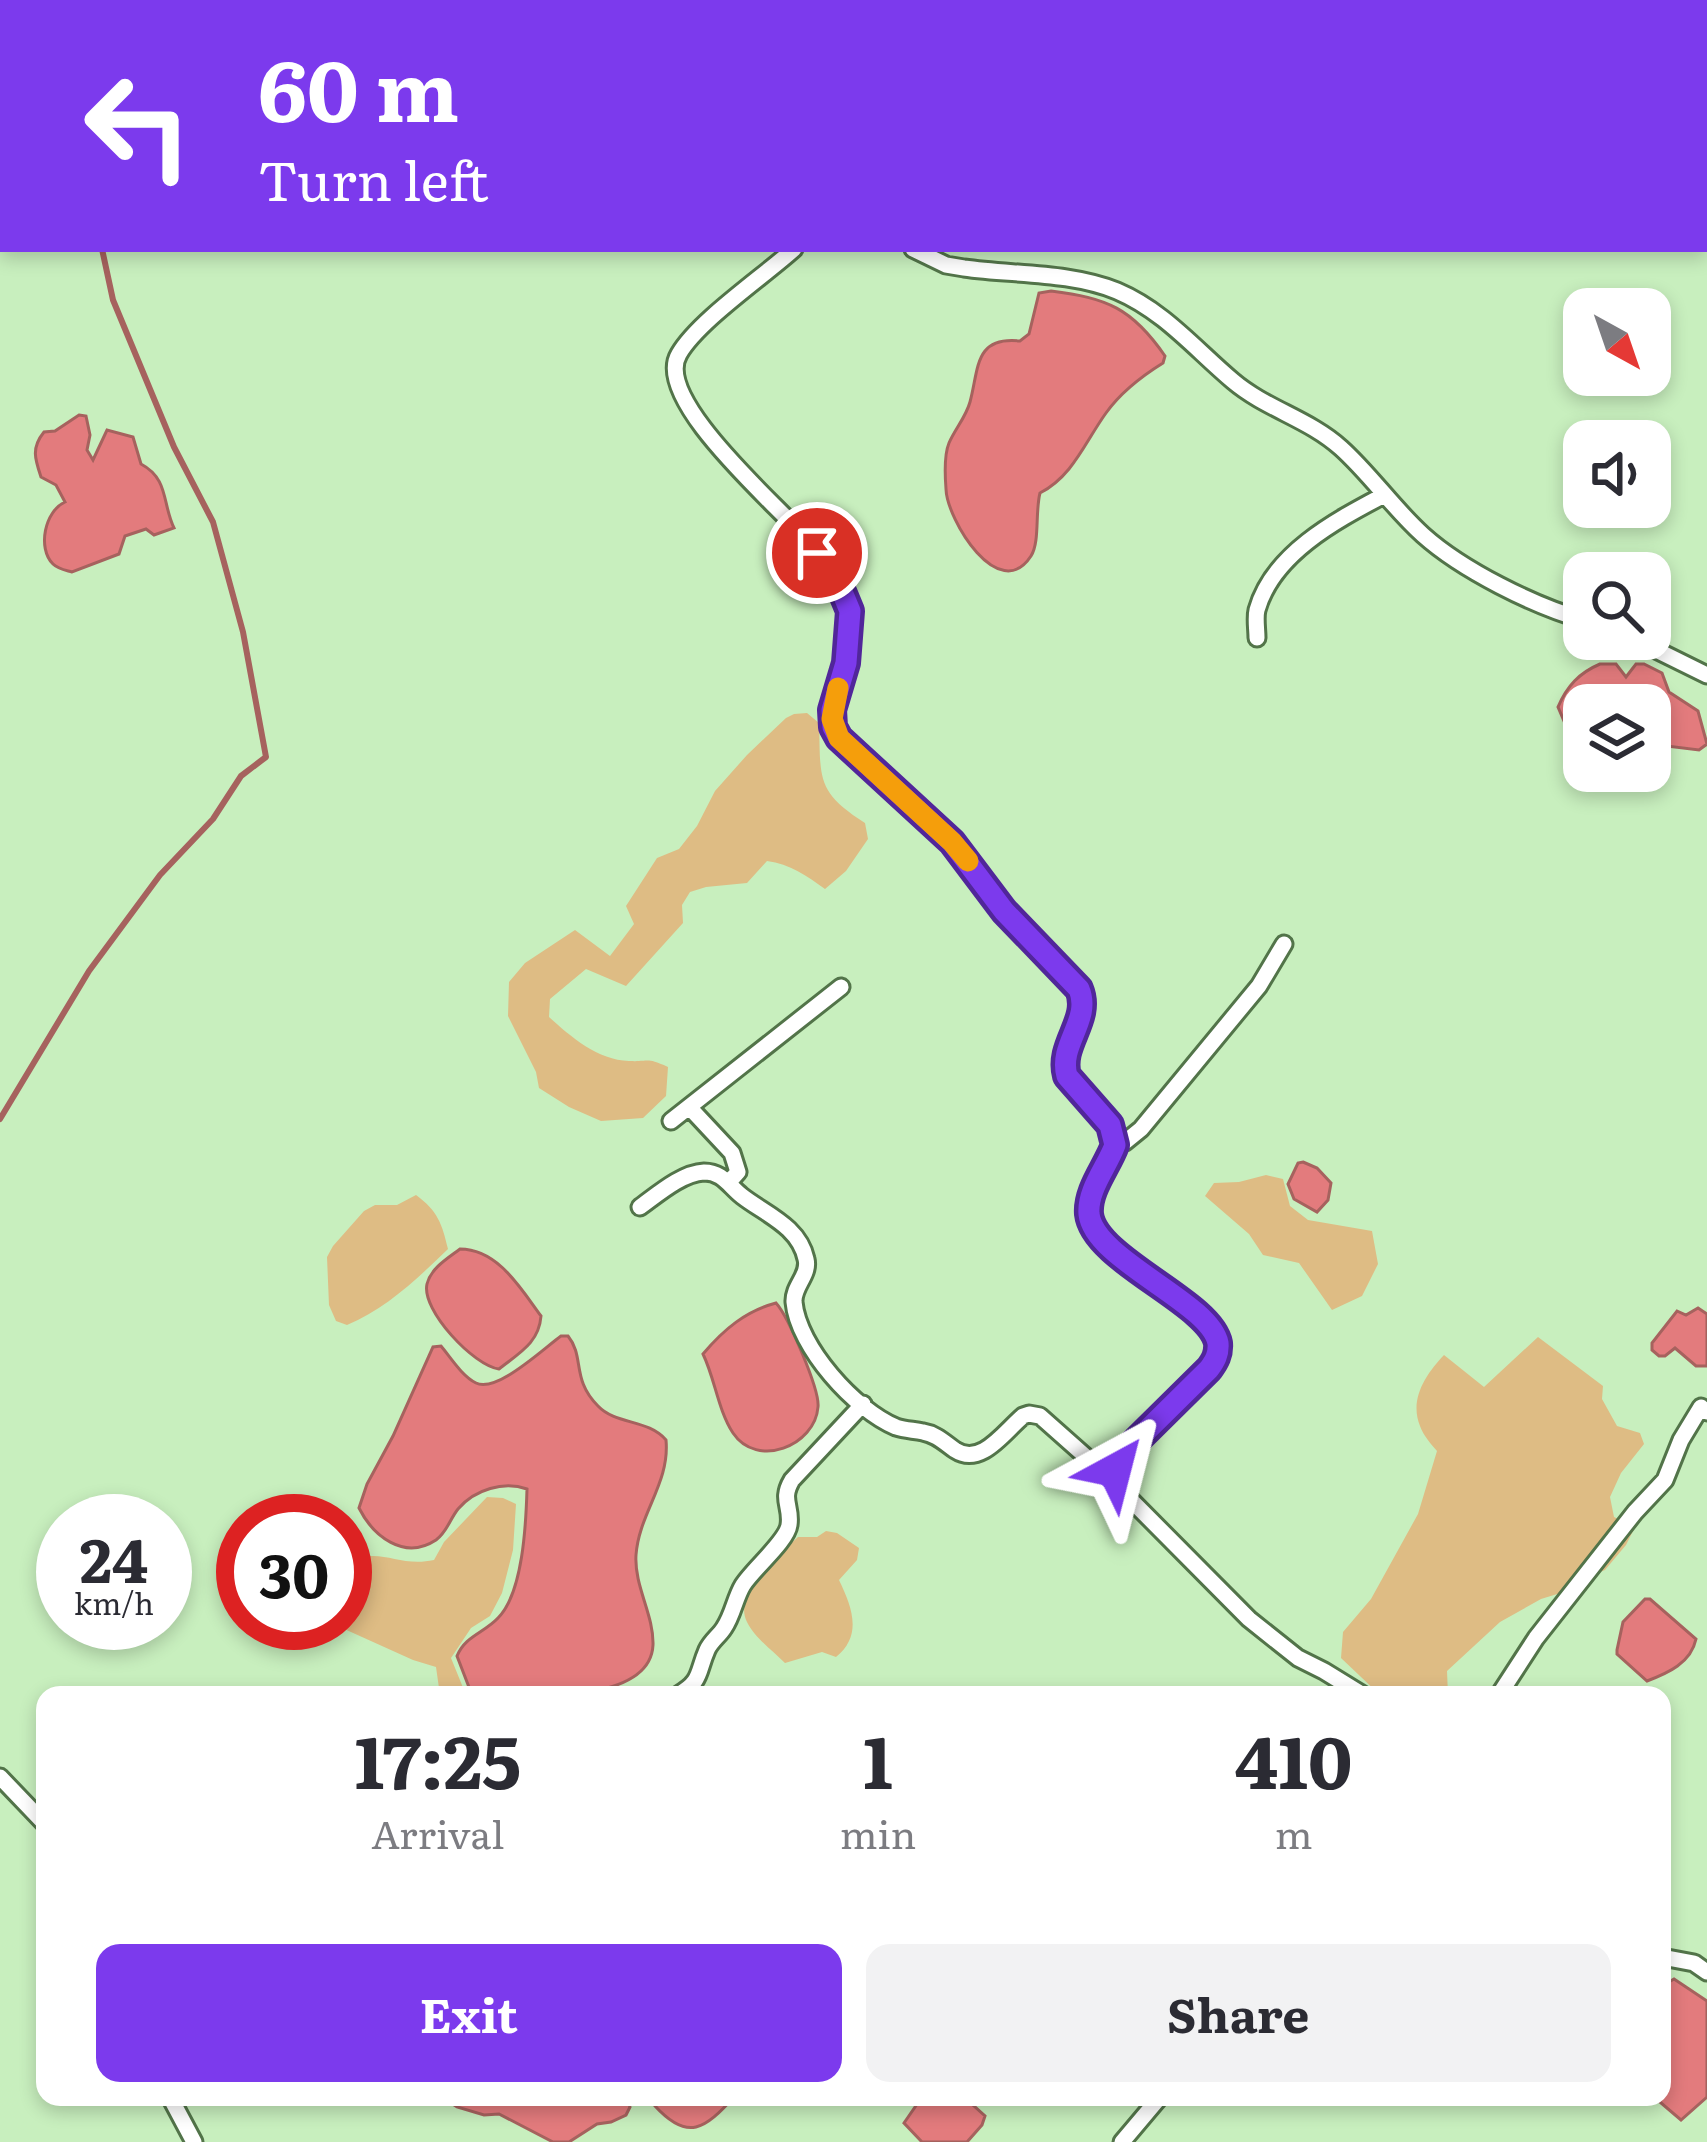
<!DOCTYPE html>
<html lang="en">
<head>
<meta charset="utf-8">
<style>
  body { margin:0; font-family:Literata,serif; background:#f2f2f3; color:#2b2b33; height:100vh; display:flex; flex-direction:column; font-size:45px; white-space:nowrap }
  * { box-sizing:border-box; margin:0 }
  p { font-size:39px; color:#7c7c81 }
  .icon { flex:none; width:66px; height:66px; fill:none; stroke:currentColor; stroke-width:2; stroke-linecap:round; stroke-linejoin:round }
  .map { position:relative; flex:1; overflow:hidden }
  .drawer { position:absolute; left:36px; top:1686px; width:1635px; height:420px; display:flex; flex-direction:column; background:#fff; border-radius:24px; box-shadow:0 6px 18px #0003 }
  .drawer>* { flex:none }
  .hud { position:absolute; left:0px; top:0px; width:1707px; height:252px; box-shadow:0 6px 18px #0003; background:#7c3aed; color:#fff; overflow:hidden }
  .needle { width:78px; rotate:140deg }
  .fabs { position:absolute; left:1563px; top:288px; display:grid; gap:24px }
  .fabs a { display:grid; place-items:center; width:108px; height:108px; border-radius:24px; background:#fff; box-shadow:0 6px 18px #0003; font-size:60px }
  .speed { position:absolute; left:36px; top:1494px; display:flex; gap:24px; font-size:60px; font-weight:700; text-align:center }
  .speed>* { display:grid; place-content:center; width:156px; height:156px; border-radius:50%; background:#fff; box-shadow:0 6px 18px #0003; line-height:1 }
  .speed small { font-size:30px; font-weight:400 }
  .speed .limit { border:18px solid #d22; background:#fff; color:#111 }
  .pin { position:absolute; display:grid; place-items:center; width:102px; height:102px; color:#fff; margin:-51px; border:6px solid #fff; border-radius:50%; box-shadow:0 3px 12px #0007 }
  .me { position:absolute; width:132px; margin:-66px; rotate:38deg; stroke-linejoin:round; filter:drop-shadow(0 0 9px #0008) }
  .turn { display:flex; align-items:center; gap:42px; height:252px; padding:0 60px; font-size:54px }
  .turn .icon { width:156px; height:156px; stroke-width:2.5 }
  .turn b { display:block; font-size:84px; line-height:102px }
  .eta { display:flex; justify-content:space-evenly; align-items:center; height:204px; text-align:center }
  .eta b { font-size:72px; font-weight:700; line-height:84px }
  .primary-button { display:flex; gap:24px; margin-top:auto; padding:24px 60px }
  .primary-button a { flex:1; height:138px; border-radius:24px; background:#7c3aed; color:#fff; font-size:48px; font-weight:700; line-height:138px; text-align:center }
  .primary-button a+a { background:#f2f2f3; color:#2b2b33 }
  .map>svg:first-child { display:block }
  .green { fill:#debc84 }
  .water { fill:#e37b7d; stroke:#a6625e; stroke-width:3 }
  .lines { fill:none; stroke-linecap:round; stroke-linejoin:round }
  .stream { stroke:#a6625e; stroke-width:6 }
  .street-casing { stroke:#527449; stroke-width:21 }
  .street { stroke:#fff; stroke-width:15 }
  .route-casing { stroke:#51269a; stroke-width:30 }
  .route { stroke:#7c3aed; stroke-width:21 }
  .slow { stroke:#f59e0b; stroke-width:21 }
</style>
</head>
<body>
<div class="map">
<svg width="1707" height="2142" viewBox="0 0 1707 2142">
  <rect width="100%" height="100%" fill="#c8efbe"/>
  <path class="green" d="M807 713 819 723C821 778 815 791 865 823L868 839 846 871 825 889C807 876 790 864 767 861L747 883 706 887 690 892 682 905 683 923 626 986 586 969 550 999 549 1017C571 1037 598 1060 629 1061 651 1062 645 1057 668 1067L666 1096 643 1118 601 1121 569 1107 539 1088 536 1072 508 1016 509 982 525 963 575 930 610 956 634 924 626 906 657 858 679 849 697 826 715 791 747 755 786 718 794 714Z
    M1266 1175 1283 1179 1290 1206 1308 1220 1372 1231 1378 1264 1362 1296 1332 1310 1299 1263 1263 1255 1249 1234 1205 1196 1214 1183 1239 1182Z
    M416 1195C438 1211 442 1224 448 1249 418 1278 386 1309 347 1325L336 1321 329 1305 327 1257 333 1246 364 1211 375 1205H397Z
    M1538 1337 1603 1386 1602 1399 1617 1426 1640 1433 1644 1444 1621 1473 1610 1497 1614 1517 1635 1527 1626 1545 1605 1570 1583 1579 1567 1591 1541 1599 1500 1622 1447 1671 1448 1695H1380L1341 1658 1343 1632 1371 1599 1418 1514 1437 1451C1431 1444 1423 1435 1420 1426 1409 1399 1426 1374 1444 1355L1484 1387Z
    M487 1497 503 1498 516 1504 513 1550 502 1593 490 1616 471 1628 451 1658 466 1695H440L436 1667 413 1660 331 1623H345V1563C381 1545 397 1568 434 1560L444 1542Z
    M826 1531 837 1533 859 1548 857 1560 839 1580C852 1607 863 1635 836 1657L822 1652 785 1663C773 1651 754 1637 747 1622 732 1592 779 1555 798 1537H817Z"/>
  <path class="water" d="M1051 291C1107 298 1132 308 1165 356L1163 363C1142 376 1121 392 1106 413 1085 442 1073 476 1040 493 1035 512 1040 542 1031 556 999 605 947 520 946 489 945 476 944 455 949 443 955 429 966 417 970 402 979 369 974 336 1020 341L1029 334 1039 293Z
    M79 415 86 416 90 435 87 450 93 460 107 430 133 437 141 464C169 479 162 503 174 528L154 535 146 529 125 536 119 554 72 572C65 570 58 569 53 564 37 548 45 511 65 502L56 485 41 477C35 459 31 448 44 432L55 431Z
    M1600 664H1616L1626 677 1636 664H1644L1662 673 1669 692 1698 711 1707 744 1699 750 1650 744V705H1584V747L1570 735 1558 707C1567 686 1579 673 1600 664Z
    M1303 1162 1317 1168 1331 1183 1328 1200 1317 1212 1294 1199 1288 1184 1298 1163Z
    M460 1249C498 1249 521 1289 541 1316 539 1343 519 1353 499 1369 474 1366 421 1310 427 1284 431 1268 448 1258 460 1249Z
    M776 1303C788 1316 820 1390 818 1407 815 1446 757 1469 733 1433 718 1410 715 1379 703 1354 724 1329 746 1311 776 1303Z
    M1698 1308 1707 1314V1366H1696L1675 1348 1665 1356H1659L1652 1350V1343L1677 1311 1686 1315Z
    M561 1336H568C585 1357 571 1379 598 1406 616 1425 648 1419 666 1440 670 1483 639 1513 636 1555 634 1586 654 1615 653 1645 650 1708 514 1695 472 1695L457 1656C465 1636 484 1633 498 1618 523 1593 526 1524 527 1489 504 1481 475 1489 458 1509 450 1519 447 1532 436 1540 404 1561 373 1536 359 1508L367 1484 393 1436 433 1347 441 1346C451 1358 462 1376 476 1383 497 1393 543 1349 561 1336Z
    M1645 1599H1650L1696 1639C1691 1663 1668 1673 1647 1681L1617 1654V1650L1623 1622Z
    M1674 1979 1707 2001V2097L1681 2120 1654 2097H1662V1986Z
    M442 2097H627L630 2107 626 2115 611 2122 597 2124 569 2142H553L499 2114 484 2115 457 2107Z
    M657 2097H734C705 2129 688 2142 655 2106Z
    M922 2097H964L985 2116 982 2125 967 2142H922L904 2123Z"/>
  <g class="lines">
    <path class="stream" d="M426 3 427 0
      M0 1119 89 971 160 875 213 819 241 776 266 757 243 632 213 522 174 447 113 300 102 249"/>
    <g class="street-casing">
      <path id="street" d="M895 0 896 3
        M984 3 986 0
        M794 249C763 277 698 321 679 354 653 397 769 498 797 529 814 548 836 572 846 595 867 644 816 699 839 738 876 775 918 806 954 844 973 864 985 890 1003 910 1021 930 1078 975 1083 998 1089 1025 1056 1044 1067 1076L1110 1125 1115 1145C1107 1167 1087 1190 1089 1214 1094 1268 1251 1313 1209 1369L1153 1422 1118 1461 1116 1479 1121 1490 1249 1619 1298 1658 1324 1671 1363 1695
        M913 249 946 265 964 268C1014 275 1070 272 1117 291 1164 311 1195 349 1233 381 1266 409 1309 419 1341 448 1371 475 1393 508 1423 535 1462 570 1534 606 1584 620
        M1257 638C1257 629 1255 618 1257 610 1273 553 1337 520 1384 495
        M1634 639 1707 675
        M690 1108 732 1153 738 1172 729 1182
        M671 1121 841 987
        M1115 1145 1125 1142 1141 1129 1259 986 1284 944
        M640 1207C658 1194 682 1173 704 1172 723 1172 729 1186 742 1196 765 1214 799 1226 806 1259 810 1275 793 1286 794 1302 798 1347 855 1410 896 1427 905 1430 914 1430 923 1432 936 1434 945 1443 955 1450 981 1467 1004 1432 1023 1416L1029 1414 1040 1416 1102 1471 1116 1479
        M678 1695C702 1681 697 1673 707 1650 711 1641 719 1636 724 1628 733 1615 735 1598 743 1585 753 1569 787 1541 789 1525 792 1506 780 1500 792 1480L863 1404
        M1499 1695 1536 1638 1635 1512 1665 1480 1681 1440 1701 1407 1707 1412
        M0 1777 45 1824
        M1662 1957 1694 1963 1707 1972
        M170 2097 194 2142
        M1122 2142 1160 2097"/>
    </g>
    <use href="#street" class="street"/>
  </g>
  <g class="lines">
    <g class="route-casing">
      <path id="route" d="M817 553 838 582 850 611 846 663 832 710 833 727 839 738 952 842 1004 911 1079 989C1092 1020 1058 1044 1067 1076L1110 1125 1115 1145C1107 1167 1087 1190 1089 1214 1094 1260 1210 1302 1218 1343 1219 1354 1215 1361 1209 1369L1125 1452 1118 1461 1115 1470"/>
    </g>
    <use href="#route" class="route"/>
    <path class="slow" d="M838 688 832 719 839 738 952 842 968 861"/>
  </g>
</svg>
<div class="fabs">
<a><svg class="needle" viewBox="-14 -14 28 28"><path d="M0-13l5 13h-10z" fill="#e53935"/><path d="M0 13l5-13h-10z" fill="#7c7c81"/></svg></a>
<a><svg class="icon" aria-label="sound" viewBox="0 0 24 24"><path d="M4 9h4l5-4v14l-5-4H4zM17 9q2 3 0 6"/></svg></a>
<a><svg class="icon" aria-label="search" viewBox="0 0 24 24"><circle cx="10" cy="10" r="6"/><path d="M15 15l6 6"/></svg></a>
<a><svg class="icon" aria-label="layers" viewBox="0 0 24 24"><path d="M12 4l9 5-9 5-9-5zM3 14l9 5 9-5"/></svg></a>
</div>
<div class="speed"><div>24<small>km/h</small></div><div class="limit">30</div></div>
<div class="pin" style="left:817px;top:553px;background:#d93025"><svg class="icon" aria-label="arrive" viewBox="0 0 24 24"><path d="M6 21V4h12l-3 4 3 4H6"/></svg></div>
<svg class="me" style="left:1115px;top:1470px" viewBox="-20 -20 40 40"><path d="M0-17L14 15 0 8-14 15z" fill="#7c3aed" stroke="#fff" stroke-width="4"/></svg>
<div class="hud">
<div class="turn"><svg class="icon" aria-label="left" viewBox="0 0 24 24"><path d="M17 20v-9H6M10 6l-5 5 5 5"/></svg><div><b>60 m</b>Turn left</div></div>
</div>
<section class="drawer">
<div class="eta">
<div><b>17:25</b><p>Arrival</p></div>
<div><b>1</b><p>min</p></div>
<div><b>410</b><p>m</p></div>
</div>
<div class="primary-button"><a>Exit</a><a>Share</a></div>
</section>
</div>
</body>
</html>
